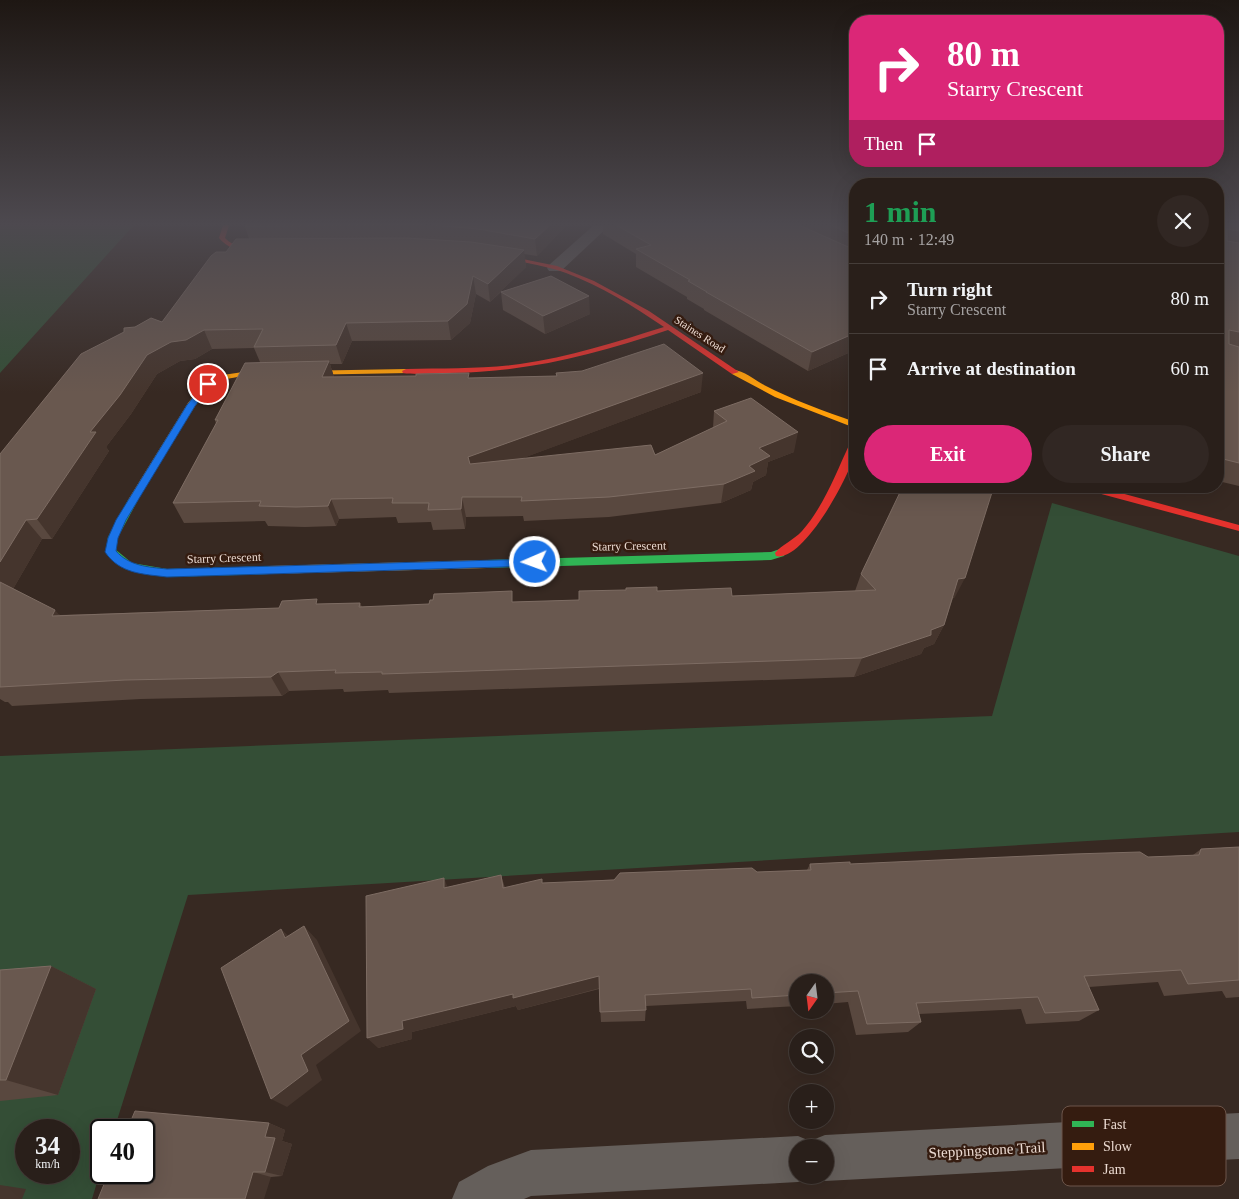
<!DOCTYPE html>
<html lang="en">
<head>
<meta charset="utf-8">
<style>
  body { margin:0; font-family:Georgia,serif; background:#312723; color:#f1f3f6; height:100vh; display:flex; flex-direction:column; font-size:19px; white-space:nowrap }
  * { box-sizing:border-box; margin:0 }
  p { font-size:16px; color:#a5a2a2 }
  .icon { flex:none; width:28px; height:28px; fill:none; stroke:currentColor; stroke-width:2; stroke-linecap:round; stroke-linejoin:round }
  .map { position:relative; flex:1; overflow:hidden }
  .side { position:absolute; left:849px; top:178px; width:375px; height:315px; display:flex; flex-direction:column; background:#291f1a; border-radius:20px; box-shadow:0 5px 20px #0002,0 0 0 1px #453d39 }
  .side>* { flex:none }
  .banner { position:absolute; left:849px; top:15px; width:375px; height:152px; border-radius:20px; box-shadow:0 5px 20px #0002,0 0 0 1px #453d39; background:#db2777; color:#fff; overflow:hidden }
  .needle { width:32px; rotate:194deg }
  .buttons { position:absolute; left:789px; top:974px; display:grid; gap:10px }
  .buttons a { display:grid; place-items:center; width:45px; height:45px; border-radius:50%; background:#291f1a; box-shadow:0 5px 20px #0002,0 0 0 1px #453d39; font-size:25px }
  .speed { position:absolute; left:15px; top:1119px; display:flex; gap:10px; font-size:25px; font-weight:700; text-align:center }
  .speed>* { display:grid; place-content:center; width:65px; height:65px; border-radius:50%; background:#291f1a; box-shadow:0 5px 20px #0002,0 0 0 1px #453d39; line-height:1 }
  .speed small { font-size:12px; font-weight:400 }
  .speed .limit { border:2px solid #111; border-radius:8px; background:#fff; color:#111 }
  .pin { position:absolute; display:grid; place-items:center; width:42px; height:42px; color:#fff; margin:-21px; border:2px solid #fff; border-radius:50%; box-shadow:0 1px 5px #0007 }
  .me { position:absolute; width:55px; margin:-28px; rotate:268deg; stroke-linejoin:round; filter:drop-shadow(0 0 4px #0008) }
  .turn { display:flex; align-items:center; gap:18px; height:105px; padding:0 15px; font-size:22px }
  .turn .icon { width:65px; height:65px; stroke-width:2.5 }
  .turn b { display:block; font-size:35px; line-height:42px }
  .then { display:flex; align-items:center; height:48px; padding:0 15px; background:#0003; gap:10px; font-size:19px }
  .round { display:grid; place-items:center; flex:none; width:52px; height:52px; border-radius:26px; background:#312723 }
  .headline { display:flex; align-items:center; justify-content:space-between; height:85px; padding:0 15px }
  h1 { font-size:30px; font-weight:600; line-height:38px; color:#1e9e55 }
  .button { display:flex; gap:10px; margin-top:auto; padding:10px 15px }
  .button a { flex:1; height:58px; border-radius:30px; background:#db2777; color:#fff; font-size:20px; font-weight:600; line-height:58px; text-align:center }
  .button a+a { background:#312723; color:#f1f3f6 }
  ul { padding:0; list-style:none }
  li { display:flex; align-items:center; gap:15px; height:70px; padding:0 15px; border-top:1px solid #453d39 }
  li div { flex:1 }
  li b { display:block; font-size:19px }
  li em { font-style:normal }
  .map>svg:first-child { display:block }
  .green { fill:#344e36; fill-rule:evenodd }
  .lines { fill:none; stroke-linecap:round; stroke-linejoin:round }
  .street { fill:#655f5b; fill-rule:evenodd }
  .fast { fill:#30b455; fill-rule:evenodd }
  .slow { fill:#ff9f0a; fill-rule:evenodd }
  .jam { fill:#e5322d; fill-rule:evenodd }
  .wall { fill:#59483f }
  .shaded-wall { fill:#45352d }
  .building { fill:#69584f; stroke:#7d6c63 }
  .route { fill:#1a73e8; stroke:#114b97 }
  .labels { text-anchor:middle; stroke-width:5; stroke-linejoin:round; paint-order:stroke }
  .far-street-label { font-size:11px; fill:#ebdad1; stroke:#351c10 }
  .street-label { font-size:12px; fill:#ebdad1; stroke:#351c10 }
  .near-street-label { font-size:15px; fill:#ebdad1; stroke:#351c10 }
  .key { fill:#351c10; stroke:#6c554a; stroke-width:1 }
  .key-label { font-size:14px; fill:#ebdad1 }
</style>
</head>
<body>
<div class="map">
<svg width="1239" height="1199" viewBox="0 0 1239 1199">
  <rect width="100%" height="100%" fill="#372922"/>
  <path class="green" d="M0 225H134L0 373Z
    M1052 503 1239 556V832L188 895 114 1130H101V1169L92 1199H0V756L992 716ZM26 1130H69V1172H26Z"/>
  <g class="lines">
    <path class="street" d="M594 225H610L561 271H549L547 268 549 265Z
      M1239 1113V1159L825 1181 813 1176 798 1182 531 1196 524 1199H452L459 1182 488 1166 531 1150 798 1136 810 1141 825 1135ZM798 1148H825V1175H798Z"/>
    <path class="fast" d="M133 497 138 500 118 537 116 550 132 563 167 569 269 566 274 570 269 574 167 577 125 569 106 551 108 537 128 500Z
      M780 549 785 553 784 556 771 560 487 568 482 564 487 560 771 552Z"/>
    <path class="slow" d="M406 369 410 371 409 373 243 376 221 380 211 386 204 394 195 406 136 502 133 503 128 500 188 403 205 382 216 376 243 372Z
      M732 370C742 369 755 380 764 385 793 400 824 411 855 422V428L775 397 732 374Z
      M487 560 492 564 487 568 269 574 264 570 269 566Z"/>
    <path class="jam" d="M223 225H229L225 238C236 250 253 248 268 248L271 250C257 258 229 251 219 238Z
      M489 252 557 266 594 281 649 311 739 372 732 374 668 330C594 355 528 372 449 373 434 373 417 375 403 373L402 371 406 369C444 368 482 369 520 364 569 357 616 342 664 327 633 306 601 286 566 273 540 264 513 261 487 255L486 254Z
      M855 440C855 444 856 448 855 452 851 474 803 563 776 556L775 553C781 545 794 540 802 531 824 506 836 473 850 443Z
      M1077 486H1095L1239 525V531L1079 488Z"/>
  </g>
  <path class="wall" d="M246 225H567L537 256 524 254 526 267 501 291 590 314 545 334 503 310 501 292 490 302 476 294 470 323 451 340 352 341 342 364H330L334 377 470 378 556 376V373L701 392 520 459 655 455 713 428 714 411 794 452 768 462 766 475 753 482 751 490 721 503 609 517 524 521 523 516 466 517 465 529 433 530 431 522 398 523 396 517 339 519 336 526 305 527 268 526 265 521 184 523 173 503 216 424 215 420 260 362 254 348 212 349 195 359 180 361 157 374 131 414 106 447 109 451 52 539H42L13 589 60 615 279 608 319 604 360 603 362 607 579 600 657 591 732 596 855 591 861 574 955 597 953 598 944 625 934 644 924 648 921 654 854 677 389 693 388 690 344 692 343 689 289 691 282 696 141 699 12 706 8 702H5L0 699V454L162 322 226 252 249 239 245 226Z
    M603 225H855V350L808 371 704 310V309L687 299V297L636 267V254L603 234Z
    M1218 225H1239V486L1218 481Z
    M855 361V385L848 383 853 364Z
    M1239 847V997L1226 998 1222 991 1164 996 1158 982 1089 987 1099 1010 1079 1021 1026 1024 1021 1009 919 1014 921 1022 908 1032 856 1035 848 1002 825 1004V982H798V1006L747 1009 746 1001 646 1006 645 1021 601 1022 599 989 518 1010 516 1006 412 1032V1039L378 1048 448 887 501 875 505 888 542 883 807 870 810 864H850L1148 857 1193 855 1201 849Z
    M51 966 96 989 58 1095 0 1101V970Z
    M269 1123 285 1130 282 1141 292 1144 282 1176 271 1177 98 1199Z"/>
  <path class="shaded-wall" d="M550 225H567L537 256 535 239Z
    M524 250 526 267 490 302 488 284Z
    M473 276 476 294 470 323 451 340 448 321Z
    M589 296 590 314 545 334 543 316Z
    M346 323 352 341 342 364 336 345Z
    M204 330 212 349 195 359 180 361 157 374 131 414 106 447 109 451 52 539 37 519 90 432 147 355 171 342Z
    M855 333V350L808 371 812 352Z
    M329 361 335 380 322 377Z
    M703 373 701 392 472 477 468 457Z
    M798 432 794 452 768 462 766 475 753 482 751 490 721 503 724 484 749 466 759 448Z
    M462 497 466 517 465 529 461 509Z
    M331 499 339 519 336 526 328 506Z
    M26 520 42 539 9 596 0 587V562Z
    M965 578 955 597 949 598 958 579Z
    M55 610 72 629 52 616Z
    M944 625 934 644 924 648 921 654 854 677 862 658Z
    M278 672 289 691 282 696 271 677Z
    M444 878 450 893 444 888Z
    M304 926 317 940 361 1031 316 1065 322 1080 287 1107 271 1099Z
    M281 929 295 942 285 938Z
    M51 966 96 989 58 1095 6 1080Z
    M599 976 600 988 518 1010 516 1006 412 1032V1039L378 1048 367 1038 402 1021 513 994Z
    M269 1123 285 1130 282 1141 292 1144 282 1176 265 1172V1137Z
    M253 1172 271 1177 264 1199H245Z
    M0 1185 26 1189 22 1199H0Z"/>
  <path class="building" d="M246 225H425L245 226Z
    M432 225H550L535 239 478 229Z
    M616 225H799L855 250V333L812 352 706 292H707L688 281 690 280 636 249 651 245Z
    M831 225H855V236Z
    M1218 225H1239V231L1227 229V241L1239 243V332L1229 330V344L1239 347V463L1219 458V453L1218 452Z
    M406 238 471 242 524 250 488 284 473 276 467 304 448 321 346 323 336 345 254 347 263 329 204 330 186 340 171 342 147 355 120 395 90 432H96L37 519 26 520 0 562V454L81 354 124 332V328L135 327 151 318 162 322 211 256 216 252H226L236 239Z
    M551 276 589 296 543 316 501 292Z
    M664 344 703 373 468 457 470 464 651 445 655 455 727 421 714 411 751 398 798 432 759 448 770 456 749 466 755 471 724 484 609 497 521 501 522 497H462L461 509 428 510 429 503H392L393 498 331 499 328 506 296 507 259 506 261 501 173 503 218 420H215L245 363 329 361 322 377 416 376V374L469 373 468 378 557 376 556 373 582 371Z
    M903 486H994L965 578 958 579 944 625 931 630V635L862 658 382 674V672L335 673 336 670 278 672 271 677 125 680 0 687V582L55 610 52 616 279 608 282 601 317 599 316 604 360 603 359 607 429 604 430 600H433L434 594 464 593 512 591V602L579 600V591L626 590V588L657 587V591L731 588 732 596 876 590 861 574Z
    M1239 847V980L1188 984 1181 970 1084 976 1099 1010 1045 1013 1038 997 916 1003 921 1022 867 1024 858 991 825 993V982H798V995L752 998 751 989 645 995 646 1010 600 1012 599 976 513 998V994L402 1021 403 1029 367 1038 366 896 444 878V888L501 875 503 888 542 879V883L614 880 620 873 752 868 757 872 811 870 810 864 850 862V864L1073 854 1140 852 1148 857 1199 855 1201 849Z
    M304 926 349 1021 301 1055 308 1071 271 1099 221 968 281 929 285 938Z
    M51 966 6 1080H0V970Z
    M135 1111 269 1123 265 1137 275 1138 265 1172H253L245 1199H98L109 1172H144V1130H127Z"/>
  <linearGradient id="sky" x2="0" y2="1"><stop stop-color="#1e1713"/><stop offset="0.57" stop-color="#4d494f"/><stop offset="1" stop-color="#4d494f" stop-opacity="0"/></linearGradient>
  <rect width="1239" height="393" fill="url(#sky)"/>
  <path class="route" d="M205 383 212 384 195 406 126 520 118 538 116 551C129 566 148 567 167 569L535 559 540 562 535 566 167 577C143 574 120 574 105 552L108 538 116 520 187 405Z"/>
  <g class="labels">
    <g class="far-street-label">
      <text transform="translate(700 334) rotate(33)" y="4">Staines Road</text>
    </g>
    <g class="street-label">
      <text transform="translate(629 546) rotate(-1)" y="4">Starry Crescent</text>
      <text transform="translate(224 558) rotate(-2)" y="4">Starry Crescent</text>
    </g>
    <g class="near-street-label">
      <text transform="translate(987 1150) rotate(-3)" y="5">Steppingstone Trail</text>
    </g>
  </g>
  <rect x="1062" y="1106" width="164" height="80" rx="8" class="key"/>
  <rect x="1072" y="1121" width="22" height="6" fill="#30b455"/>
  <rect x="1072" y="1143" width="22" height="7" fill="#ff9f0a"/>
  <rect x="1072" y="1166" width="22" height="6" fill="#e5322d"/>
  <g class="key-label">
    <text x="1103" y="1129">Fast</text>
    <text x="1103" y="1151">Slow</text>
    <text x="1103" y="1174">Jam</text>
  </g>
</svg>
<div class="buttons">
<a><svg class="needle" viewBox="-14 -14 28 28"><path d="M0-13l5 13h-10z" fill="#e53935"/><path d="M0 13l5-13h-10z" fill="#a5a2a2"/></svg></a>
<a><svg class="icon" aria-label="search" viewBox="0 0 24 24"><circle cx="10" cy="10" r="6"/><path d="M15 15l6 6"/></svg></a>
<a>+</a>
<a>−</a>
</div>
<div class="speed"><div>34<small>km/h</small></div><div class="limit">40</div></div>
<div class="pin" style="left:208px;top:384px;background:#d93025"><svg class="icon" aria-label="arrive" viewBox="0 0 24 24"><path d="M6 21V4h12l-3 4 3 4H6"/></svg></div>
<svg class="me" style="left:535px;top:562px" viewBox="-20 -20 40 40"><circle r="17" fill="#1a73e8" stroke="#fff" stroke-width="3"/><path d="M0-11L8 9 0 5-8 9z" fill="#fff"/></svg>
<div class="banner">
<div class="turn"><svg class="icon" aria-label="right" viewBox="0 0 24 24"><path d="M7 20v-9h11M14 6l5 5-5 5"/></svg><div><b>80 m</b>Starry Crescent</div></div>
<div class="then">Then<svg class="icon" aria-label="arrive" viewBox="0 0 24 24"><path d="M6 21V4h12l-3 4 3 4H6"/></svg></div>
</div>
<section class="side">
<div class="headline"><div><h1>1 min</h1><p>140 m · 12:49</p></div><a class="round"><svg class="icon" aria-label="close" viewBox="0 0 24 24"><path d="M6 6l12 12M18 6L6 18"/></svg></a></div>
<ul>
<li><svg class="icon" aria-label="right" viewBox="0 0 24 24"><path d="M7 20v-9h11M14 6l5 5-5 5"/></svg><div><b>Turn right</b><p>Starry Crescent</p></div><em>80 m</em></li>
<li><svg class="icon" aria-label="arrive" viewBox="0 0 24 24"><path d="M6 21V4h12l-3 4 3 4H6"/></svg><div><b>Arrive at destination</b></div><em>60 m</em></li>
</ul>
<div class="button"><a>Exit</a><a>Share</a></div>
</section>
</div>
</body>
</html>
